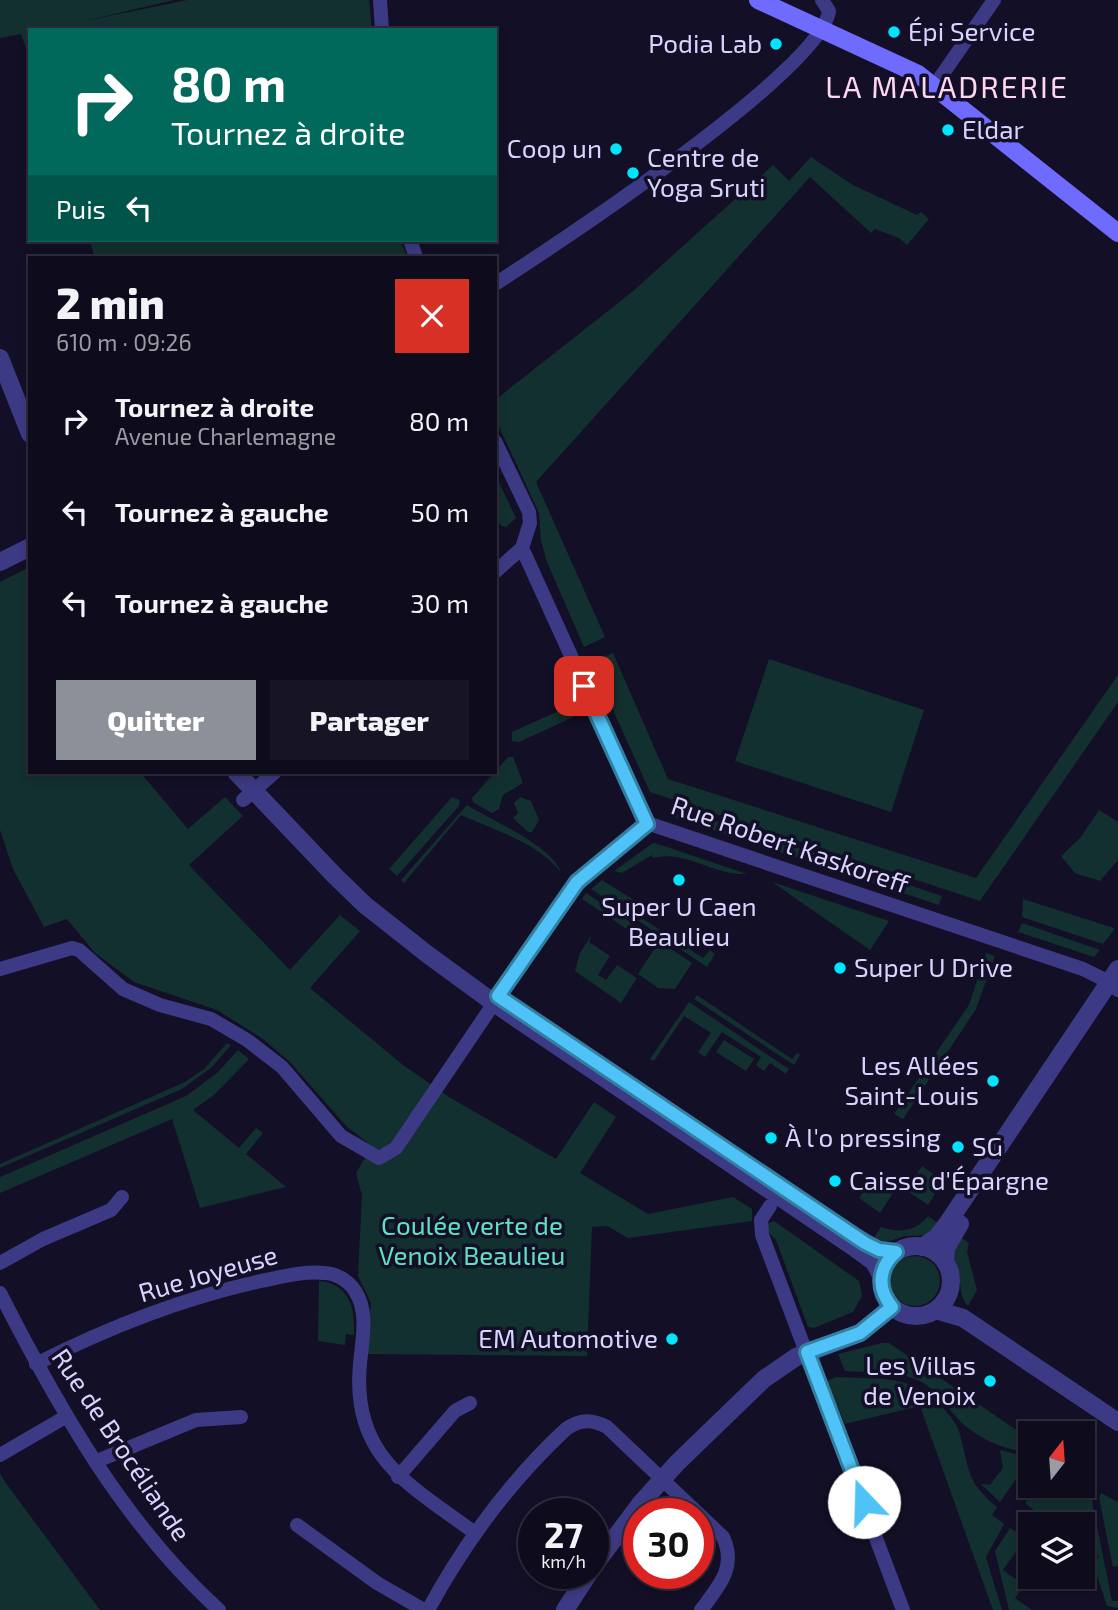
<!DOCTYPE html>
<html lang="fr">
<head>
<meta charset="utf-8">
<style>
  body { margin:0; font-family:"Exo 2",sans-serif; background:#171425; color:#f1f3f6; height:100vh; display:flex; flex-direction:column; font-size:26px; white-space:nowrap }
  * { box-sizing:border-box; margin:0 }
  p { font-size:23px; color:#9b9ba3 }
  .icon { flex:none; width:38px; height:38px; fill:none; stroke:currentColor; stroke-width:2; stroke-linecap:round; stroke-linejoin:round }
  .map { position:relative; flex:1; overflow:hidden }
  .details { position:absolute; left:28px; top:256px; width:469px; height:518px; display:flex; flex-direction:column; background:#0e0b1c; border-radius:0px; box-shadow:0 4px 10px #0003,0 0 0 2px #2e2b3b }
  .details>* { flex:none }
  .hud { position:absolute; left:28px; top:28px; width:469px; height:214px; border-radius:0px; box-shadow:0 4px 10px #0003,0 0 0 2px #2e2b3b; background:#00695c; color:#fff; overflow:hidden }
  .needle { width:46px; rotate:17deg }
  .tools { position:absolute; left:1018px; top:1421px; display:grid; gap:14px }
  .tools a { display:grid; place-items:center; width:77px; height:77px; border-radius:0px; background:#0e0b1c; box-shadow:0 4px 10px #0003,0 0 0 2px #2e2b3b; font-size:35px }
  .speed { position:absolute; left:518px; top:1498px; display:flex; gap:14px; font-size:35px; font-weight:700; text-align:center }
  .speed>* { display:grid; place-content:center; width:91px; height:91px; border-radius:50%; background:#0e0b1c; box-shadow:0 4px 10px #0003,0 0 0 2px #2e2b3b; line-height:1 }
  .speed small { font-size:18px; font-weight:400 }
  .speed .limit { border:10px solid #d22; background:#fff; color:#111 }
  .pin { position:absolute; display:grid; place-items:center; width:60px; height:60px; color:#fff; margin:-30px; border-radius:14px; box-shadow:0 4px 10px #0006 }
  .me { position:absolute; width:77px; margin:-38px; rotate:339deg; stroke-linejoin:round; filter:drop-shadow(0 0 5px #0008) }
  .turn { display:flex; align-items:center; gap:24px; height:147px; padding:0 28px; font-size:32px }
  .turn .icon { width:91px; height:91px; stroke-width:2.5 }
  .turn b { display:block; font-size:49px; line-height:60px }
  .then { display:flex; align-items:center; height:66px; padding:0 28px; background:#0003; gap:14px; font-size:26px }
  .round { display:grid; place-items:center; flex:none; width:74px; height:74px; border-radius:0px; background:#171425 }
  .headline { display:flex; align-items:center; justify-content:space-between; height:119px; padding:0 28px }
  h1 { font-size:42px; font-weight:800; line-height:52px }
  .button { display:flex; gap:14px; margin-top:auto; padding:14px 28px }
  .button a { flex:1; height:80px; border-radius:0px; background:#8c9099; color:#fff; font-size:28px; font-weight:800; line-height:80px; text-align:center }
  .button a+a { background:#171425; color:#f1f3f6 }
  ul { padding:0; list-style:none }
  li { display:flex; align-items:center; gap:21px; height:91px; padding:0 28px }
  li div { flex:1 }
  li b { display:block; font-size:26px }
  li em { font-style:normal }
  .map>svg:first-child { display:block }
  .green { fill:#12302f }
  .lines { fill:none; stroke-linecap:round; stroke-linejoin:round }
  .minor { stroke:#3d3a85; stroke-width:14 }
  .tertiary { stroke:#3d3a85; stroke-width:18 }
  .secondary { stroke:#6f6bff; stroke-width:18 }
  .route-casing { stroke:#337fa1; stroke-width:18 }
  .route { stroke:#4fc3f7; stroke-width:12 }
  .poi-dot { fill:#00e5ff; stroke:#130f26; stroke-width:2.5 }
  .labels { text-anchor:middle; stroke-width:7; stroke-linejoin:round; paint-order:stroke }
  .poi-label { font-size:26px; fill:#d9d4ff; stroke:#130f26; text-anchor:start }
  .street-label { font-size:26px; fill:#d9d4ff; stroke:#130f26 }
  .park-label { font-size:26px; fill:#5fe0c0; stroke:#130f26 }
  .quarter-label { font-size:30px; letter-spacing:2px; fill:#ffd6f0; stroke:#130f26 }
</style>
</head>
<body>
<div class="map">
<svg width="1118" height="1610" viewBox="0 0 1118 1610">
  <rect width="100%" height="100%" fill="#130f26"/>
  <path class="green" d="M0 0H174L85 21 187 0H369L372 30H30V60L21 34 0 38Z
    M811 157 853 185 917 215 921 212 929 219 907 245 899 238 875 229 871 233 810 177 536 482 605 637 584 647 547 562 541 541 539 513 495 418V400L632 292 773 165 789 181Z
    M89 240H400L407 257H95Z
    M495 474 516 518 506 527 501 526 495 515Z
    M30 567V772H140L188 829 225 797 243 816 189 865 290 970 340 915 360 931 310 988 403 1065 449 1097 556 1159 594 1102 616 1117 580 1173 648 1214 733 1197 752 1209V1221L628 1238 607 1226 592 1227 587 1356 366 1354 371 1303 358 1276 362 1195 356 1173 372 1146 346 1126 290 1062 263 1039 217 1010 134 982 95 953 67 919 44 927 13 869 0 830V582Z
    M613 653 668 779 976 878 1118 675V702L980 901 650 792 595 670 601 658Z
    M769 659 924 710 891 812 735 761Z
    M574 704 578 715 519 742 512 741V732Z
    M508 757H513L523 783 503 795 499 809 492 813 473 802 472 798Z
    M452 797 460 800 459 806 397 876 389 869Z
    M520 797 531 801 539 820 532 832H528L513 818 518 813 514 803Z
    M467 805C491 820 553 846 561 873 541 844 492 829 461 815L404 883 401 880Z
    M673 807 767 838 770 842 768 848 670 816Z
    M1099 810 1118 822V860L1100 881 1075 873 1061 856 1081 837Z
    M780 842 942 896 939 905 773 850 775 844 779 845Z
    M653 843 658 844 747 874C714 876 685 849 653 858L652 855 622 873 614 871Z
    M602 880 634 900 628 909 703 958 710 950 715 954 707 967 591 889Z
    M772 882 889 921 870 950Z
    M586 893 692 963 675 989 658 988 638 974 655 948 582 899Z
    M1023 899 1114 928V930L1103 944 1022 917Z
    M1022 923 1100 950 1094 957 1018 932Z
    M592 934 589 942 610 956 598 975 606 980 617 965 637 978 621 1003 575 971 580 953Z
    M986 953 995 956 976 1009 903 1119 894 1114 969 1005Z
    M697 995 792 1059 797 1053 800 1055 794 1065 694 999Z
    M689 1002 789 1069 786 1074 770 1063 764 1071 756 1065 761 1057 722 1032 705 1057 698 1052 711 1033 684 1016 654 1061 650 1059Z
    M724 1040 754 1059 746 1071 716 1052Z
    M227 1043 231 1045 212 1067 182 1089 0 1168V1164L185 1082 204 1069Z
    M238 1050 249 1059 214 1095 193 1110 239 1148 256 1128 263 1133 246 1154 286 1187 200 1208 172 1119 0 1193V1177L186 1096 217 1073Z
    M922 1166 943 1181 928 1205 906 1190Z
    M872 1179 893 1193 880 1213 859 1198Z
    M928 1216 942 1226 929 1235 905 1236 884 1243 872 1241 881 1227C899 1233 916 1232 928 1216Z
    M774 1221 859 1281 862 1296 853 1312 814 1328 808 1327 776 1240 768 1232V1223Z
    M956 1234 969 1243 967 1252 977 1290 968 1306C956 1294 964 1272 951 1252Z
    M890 1281a25 25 0 1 1 50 0a25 25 0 1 1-50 0Z
    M319 1281C350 1284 355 1308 354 1335L346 1334 345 1345 318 1341Z
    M882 1343H889L1031 1440V1451C1009 1453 978 1438 962 1423 946 1407 937 1388 915 1379 892 1370 869 1373 845 1371L838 1354Z
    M836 1377C877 1379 911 1374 941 1406 951 1416 958 1425 961 1438 970 1473 967 1482 997 1507L992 1515 1004 1524 986 1557 1002 1610H993L920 1406 845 1424 827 1381Z
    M1000 1450 1031 1458 1000 1502 981 1484 990 1485 1003 1468Z
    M1083 1456 1112 1601H1118V1608L1107 1606 1093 1564 1099 1556 1083 1545V1524H1055L1042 1515 1035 1524H1031V1531L1003 1570 1024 1585 1015 1598 1032 1610H1009L995 1551 1010 1528 1019 1533 1035 1511 1025 1503 1037 1486H1083Z
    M0 1473 5 1482 100 1610H0Z
    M1101 1493 1118 1502V1566L1113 1567 1099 1498Z"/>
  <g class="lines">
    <path class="minor" d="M380 0 382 30
      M935 85 994 0
      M410 240 416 257
      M495 284C554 246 822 70 829 11L822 0
      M495 441 529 512 530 523 522 548 647 823 1083 969 1107 981 1118 990
      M495 572 522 548
      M243 800 275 772
      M0 969 72 948 79 950 123 989 160 1005 211 1019 247 1040 282 1067 341 1136 379 1158 396 1148 561 904 595 865 647 823
      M770 1206 761 1220 762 1235 903 1610
      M0 1263 43 1239 111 1210 122 1197
      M0 1293C58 1407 123 1523 219 1610
      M36 1364C107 1328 183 1298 261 1281 281 1277 303 1271 324 1273 336 1273 349 1281 355 1291 369 1312 362 1340 360 1364 351 1457 410 1485 475 1533
      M0 1455 67 1416
      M97 1461 196 1420 241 1417
      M398 1477 455 1411 470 1403
      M297 1525 377 1583 424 1610
      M428 1610C465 1542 510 1481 566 1429 580 1419 592 1419 607 1427L723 1537C737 1567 719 1586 701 1610"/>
    <path class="tertiary" d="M0 358 30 434
      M0 562 30 547
      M236 772 335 876 365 905 427 954 494 1003 852 1246 874 1262 881 1275
      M858 1238 879 1250 896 1252
      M881 1281a35 35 0 1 1 70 0a35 35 0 1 1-70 0Z
      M922 1247 936 1238 947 1224 1118 969
      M945 1262 946 1248 960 1224
      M936 1310 963 1318 1118 1422
      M593 1567 641 1503 677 1463 764 1379 796 1357 860 1333 892 1307
      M565 1610 589 1573"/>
    <path class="secondary" d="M758 0 918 74 1118 233"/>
  </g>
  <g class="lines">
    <g class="route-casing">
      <path id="route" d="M584 686 647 824 577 882 498 996 865 1243 879 1250 896 1252C879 1267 876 1288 892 1307L860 1333 807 1352 864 1502"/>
    </g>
    <use href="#route" class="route"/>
  </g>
  <g class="poi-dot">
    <circle cx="894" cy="32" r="7"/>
    <circle cx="776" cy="44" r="7"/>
    <circle cx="948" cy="130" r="7"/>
    <circle cx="616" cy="149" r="7"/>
    <circle cx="633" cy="173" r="7"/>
    <circle cx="679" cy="880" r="7"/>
    <circle cx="840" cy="968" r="7"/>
    <circle cx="993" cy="1081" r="7"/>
    <circle cx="771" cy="1138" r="7"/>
    <circle cx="958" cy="1147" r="7"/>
    <circle cx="835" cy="1181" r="7"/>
    <circle cx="672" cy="1339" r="7"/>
    <circle cx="990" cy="1381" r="7"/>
  </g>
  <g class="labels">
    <g class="poi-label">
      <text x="908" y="41">Épi Service</text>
      <text x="762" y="53" text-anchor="end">Podia Lab</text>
      <text x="962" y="139">Eldar</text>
      <text x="602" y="158" text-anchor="end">Coop un</text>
      <text x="647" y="167">Centre de<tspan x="647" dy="30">Yoga Sruti</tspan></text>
      <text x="679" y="916" text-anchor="middle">Super U Caen<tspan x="679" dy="30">Beaulieu</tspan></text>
      <text x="854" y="977">Super U Drive</text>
      <text x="979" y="1075" text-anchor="end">Les Allées<tspan x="979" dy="30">Saint-Louis</tspan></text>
      <text x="785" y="1147">À l'o pressing</text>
      <text x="972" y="1156">SG</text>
      <text x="849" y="1190">Caisse d'Épargne</text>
      <text x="658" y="1348" text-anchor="end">EM Automotive</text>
      <text x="976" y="1375" text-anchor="end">Les Villas<tspan x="976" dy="30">de Venoix</tspan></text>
    </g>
    <g class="street-label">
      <text transform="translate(790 845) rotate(19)" y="9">Rue Robert Kaskoreff</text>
      <text transform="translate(208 1274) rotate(-16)" y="9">Rue Joyeuse</text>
      <text transform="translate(121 1445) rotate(56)" y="9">Rue de Brocéliande</text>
    </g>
    <g class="park-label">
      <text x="472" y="1235">Coulée verte de<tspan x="472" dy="30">Venoix Beaulieu</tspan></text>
    </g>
    <g class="quarter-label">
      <text x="947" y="98">LA MALADRERIE</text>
    </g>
  </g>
</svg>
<div class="tools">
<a><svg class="needle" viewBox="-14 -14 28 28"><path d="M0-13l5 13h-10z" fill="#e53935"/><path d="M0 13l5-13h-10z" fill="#9b9ba3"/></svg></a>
<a><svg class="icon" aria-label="layers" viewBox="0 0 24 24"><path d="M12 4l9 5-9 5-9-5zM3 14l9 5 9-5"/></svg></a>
</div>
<div class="speed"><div>27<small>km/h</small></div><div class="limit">30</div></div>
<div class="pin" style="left:584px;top:686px;background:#d93025"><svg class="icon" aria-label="arrive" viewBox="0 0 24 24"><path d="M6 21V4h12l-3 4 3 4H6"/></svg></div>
<svg class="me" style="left:864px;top:1502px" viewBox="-20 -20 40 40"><circle r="19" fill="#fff"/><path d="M0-13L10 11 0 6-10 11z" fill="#4fc3f7"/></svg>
<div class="hud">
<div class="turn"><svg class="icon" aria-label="right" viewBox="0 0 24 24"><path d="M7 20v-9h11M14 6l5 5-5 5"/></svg><div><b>80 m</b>Tournez à droite</div></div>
<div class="then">Puis<svg class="icon" aria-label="left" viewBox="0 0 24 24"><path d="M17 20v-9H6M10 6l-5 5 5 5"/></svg></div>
</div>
<section class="details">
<div class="headline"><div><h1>2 min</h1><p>610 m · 09:26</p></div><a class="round" style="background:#d93025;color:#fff"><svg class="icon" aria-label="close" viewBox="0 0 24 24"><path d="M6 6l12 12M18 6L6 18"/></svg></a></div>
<ul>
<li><svg class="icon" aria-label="right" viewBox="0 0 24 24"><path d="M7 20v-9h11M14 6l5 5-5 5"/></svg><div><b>Tournez à droite</b><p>Avenue Charlemagne</p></div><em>80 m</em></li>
<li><svg class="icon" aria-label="left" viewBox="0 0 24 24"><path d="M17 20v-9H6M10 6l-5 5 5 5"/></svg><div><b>Tournez à gauche</b></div><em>50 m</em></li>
<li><svg class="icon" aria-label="left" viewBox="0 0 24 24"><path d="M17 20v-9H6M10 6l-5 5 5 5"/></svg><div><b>Tournez à gauche</b></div><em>30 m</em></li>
</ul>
<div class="button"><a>Quitter</a><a>Partager</a></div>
</section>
</div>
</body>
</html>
